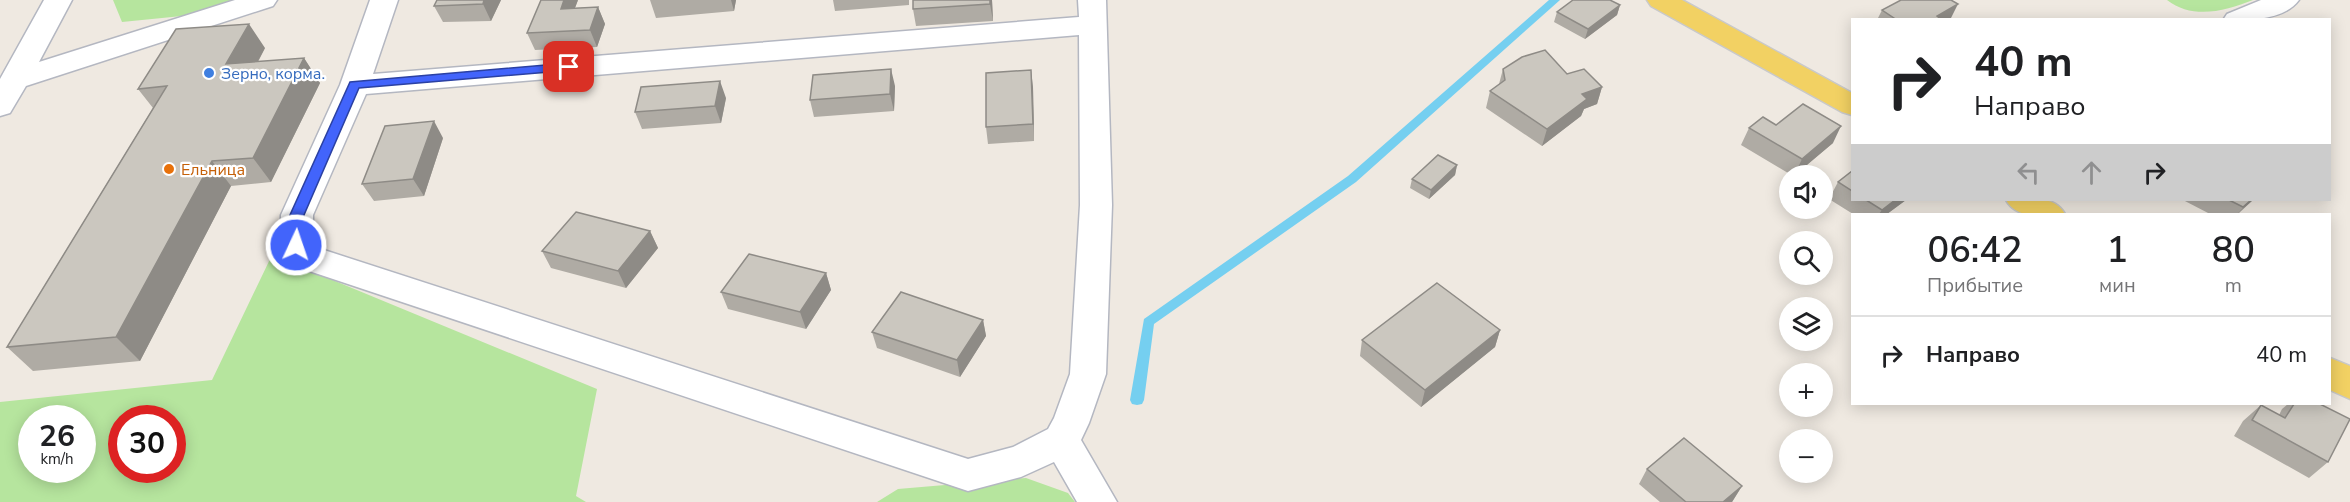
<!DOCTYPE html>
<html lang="ru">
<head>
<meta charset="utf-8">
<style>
  body { margin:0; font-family:"Nunito Sans",sans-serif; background:#f2f2f2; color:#202124; height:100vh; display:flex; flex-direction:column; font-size:22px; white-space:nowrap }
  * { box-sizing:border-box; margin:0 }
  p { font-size:20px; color:#757577 }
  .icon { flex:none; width:33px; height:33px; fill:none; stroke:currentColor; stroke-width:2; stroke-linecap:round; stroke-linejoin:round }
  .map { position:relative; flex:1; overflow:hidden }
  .sheet { position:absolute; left:1851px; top:213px; width:480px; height:192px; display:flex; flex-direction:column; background:#fff; border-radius:0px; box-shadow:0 3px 15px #0003 }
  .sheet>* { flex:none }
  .hud { position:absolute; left:1851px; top:18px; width:480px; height:183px; border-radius:0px; box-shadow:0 3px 15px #0003; background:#fff; color:#202124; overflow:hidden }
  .fabs { position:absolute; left:1779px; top:165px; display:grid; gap:12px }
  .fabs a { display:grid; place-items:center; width:54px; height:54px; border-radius:50%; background:#fff; box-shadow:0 3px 15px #0003; font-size:30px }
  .speed { position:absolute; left:18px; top:405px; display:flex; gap:12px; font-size:30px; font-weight:700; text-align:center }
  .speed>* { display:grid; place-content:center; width:78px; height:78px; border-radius:50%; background:#fff; box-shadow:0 3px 15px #0003; line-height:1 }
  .speed small { font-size:15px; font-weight:400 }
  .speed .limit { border:9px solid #d22; background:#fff; color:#111 }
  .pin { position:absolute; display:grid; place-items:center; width:51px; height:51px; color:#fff; margin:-26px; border-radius:12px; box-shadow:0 3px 9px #0006 }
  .me { position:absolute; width:66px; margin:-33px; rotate:3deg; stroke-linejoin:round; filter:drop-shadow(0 0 4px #0008) }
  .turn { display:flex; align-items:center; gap:21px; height:126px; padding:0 24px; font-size:27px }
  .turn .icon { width:78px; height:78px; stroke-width:2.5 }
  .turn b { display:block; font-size:42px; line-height:51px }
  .lanes { display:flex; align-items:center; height:57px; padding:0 24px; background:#0003; justify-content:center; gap:30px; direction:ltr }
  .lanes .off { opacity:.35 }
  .eta { display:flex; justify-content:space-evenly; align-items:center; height:102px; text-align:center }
  .eta b { font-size:36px; font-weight:600; line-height:42px }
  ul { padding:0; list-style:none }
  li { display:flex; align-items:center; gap:18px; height:78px; padding:0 24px; border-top:2px solid #e0e0e0 }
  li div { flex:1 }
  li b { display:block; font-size:22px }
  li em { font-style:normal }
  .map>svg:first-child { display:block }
  .green { fill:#b6e59e; fill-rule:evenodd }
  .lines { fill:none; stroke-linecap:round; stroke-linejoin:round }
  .stream { fill:#75cff0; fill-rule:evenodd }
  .minor-casing { stroke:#b4b7c1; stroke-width:3 }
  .major-casing { stroke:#c9c9c9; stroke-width:3 }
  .minor { fill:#fff; fill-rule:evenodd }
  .major { fill:#f2d163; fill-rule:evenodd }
  .wall { fill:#afaba4 }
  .shaded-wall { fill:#8e8b86 }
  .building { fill:#cbc7bf; stroke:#8e8b86; stroke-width:1.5 }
  .route { fill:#4264fb; stroke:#2b41a3; stroke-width:1.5 }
  .shop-dot { fill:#3f7fe0; stroke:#fff; stroke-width:2 }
  .food-dot { fill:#e8710a; stroke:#fff; stroke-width:2 }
  .labels { text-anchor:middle; stroke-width:4.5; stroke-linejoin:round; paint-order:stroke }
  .shop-label { font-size:16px; fill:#366cbe; stroke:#fff; text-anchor:start }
  .food-label { font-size:16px; fill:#c56008; stroke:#fff; text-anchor:start }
</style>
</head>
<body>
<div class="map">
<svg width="2350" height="502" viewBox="0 0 2350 502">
  <rect width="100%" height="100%" fill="#efe9e1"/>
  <path class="green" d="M113 0H237L202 14 122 22Z
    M2167 0H2253C2225 11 2193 20 2167 0Z
    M272 255 597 389 576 496 586 502H0V402L212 380ZM32 418H82V470H32ZM122 418H172V470H122Z
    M1026 478 1068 493 1075 502H877L898 489Z"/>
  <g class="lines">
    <path class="stream" d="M1549 0H1560L1356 182 1154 324 1144 400 1142 404 1137 405 1132 404 1130 400 1144 319 1348 176Z"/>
    <g class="minor-casing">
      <path id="minor" d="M44 0H72L39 62 235 0H277L273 6 26 86 10 113 0 116V79Z
        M370 0H398L373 74 1079 17 1078 0H1106L1112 205 1106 374 1089 423 1081 440 1117 502H1077L1054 462 1021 477 968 491 300 268 284 254 280 245 281 215 340 85ZM1079 35 1080 205 1070 374 1054 418 1048 429 1013 447 968 459 324 250 313 241V215L366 94Z
        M2261 0H2299C2284 21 2246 20 2223 20L2227 14Z"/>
    </g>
    <g class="major-casing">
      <path id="major" d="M1647 0H1682L1852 93V115L1842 112 1651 6Z
        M2006 200C2026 198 2054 194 2065 214 2045 216 2017 220 2006 200Z
        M2330 358 2350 366V399L2330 390Z"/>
    </g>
    <use href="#minor" class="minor"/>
    <use href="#major" class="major"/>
  </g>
  <path class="wall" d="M501 0 491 21 443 22 434 6Z
    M578 0 575 8 598 7 605 24 597 47 535 50 527 33Z
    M650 0H736L734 11 656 18Z
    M833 0H909V5L835 11Z
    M992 0 993 21 916 26 913 9Z
    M1620 5 1617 15 1585 39 1554 22 1557 12Z
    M1882 10 1950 20H1877Z
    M265 48 258 62 304 58 320 83 271 182 231 186 140 361 33 371 7 347 153 108 138 89Z
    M1503 69 1602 87 1597 104 1584 109 1581 116 1542 146 1486 108 1490 91 1499 84Z
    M895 86 894 111 814 117 810 100Z
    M1033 87 1034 141 988 144 986 127Z
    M726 98 721 123 642 129 635 112Z
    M1749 128 1833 143 1793 176 1741 145Z
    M443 138 424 196 374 201 362 184Z
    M1457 165 1455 175 1429 199 1410 188 1412 179Z
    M1852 171V200H1906L1887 214H1853L1829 199 1838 182Z
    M2183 200H2253L2238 214H2210Z
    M650 231 658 248 626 288 551 268 542 251Z
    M826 273 831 290 806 329 728 309 721 292Z
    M983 320 986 336 960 377 877 348 872 332Z
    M1500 330 1495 347 1421 407 1360 356 1362 340Z
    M2288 404H2320L2328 462 2309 478 2234 436 2243 421 2261 405 2279 415 2282 409Z
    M1647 469 1742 486 1732 502H1660L1639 484Z"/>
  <path class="shaded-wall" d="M484 0H501L491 21 483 4Z
    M564 0H578L568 26 561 9Z
    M731 0H736L734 11Z
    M990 0H992L993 21 990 4Z
    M1958 4 1950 20H1935L1937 16Z
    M1620 5 1617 15 1585 39 1588 29Z
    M598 7 605 24 597 47 590 30Z
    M249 24 265 48 243 89 226 64Z
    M304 58 320 83 271 182 253 158Z
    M891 69 895 86 894 111 890 94Z
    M1031 70 1033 87 1034 141 1033 124Z
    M720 81 726 98 721 123 715 106Z
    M1602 87 1597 104 1584 109 1581 116 1542 146 1547 129 1582 94Z
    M434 121 443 138 424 196 413 179Z
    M1841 126 1833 143 1794 176 1802 159Z
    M212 161 231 186 140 361 116 337Z
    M1457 165 1455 175 1429 199 1431 190Z
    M1895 200H1906L1887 214H1879L1882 210Z
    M2251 200H2253L2237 214Z
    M650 231 658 248 626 288 618 271Z
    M826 273 831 290 806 329 800 312Z
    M983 320 986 336 960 377 957 360Z
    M1500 330 1495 347 1421 407 1425 390Z
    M1742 486 1732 502H1723Z"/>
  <path class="building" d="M437 0H484L483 4 434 6Z
    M541 0H564L561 9 598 7 590 30 527 33Z
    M913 0H990V4L913 9Z
    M1573 0H1610L1620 5 1588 29 1557 12Z
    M1901 0H1951L1958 4 1937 16 1942 20H1897L1882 10Z
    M249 24 226 64 304 58 253 158 212 161 116 337 7 347 167 86 138 89 176 29Z
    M1545 50 1567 74 1584 69 1602 87 1582 94 1587 99 1547 129 1490 91 1505 80 1503 69 1522 57Z
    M891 69 890 94 810 100 813 75Z
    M1031 70 1033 124 986 127V73Z
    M720 81 715 106 635 112 641 87Z
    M1803 104 1841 126 1802 159 1749 128 1763 117 1776 125Z
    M434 121 413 179 362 184 385 126Z
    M1438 155 1457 165 1431 190 1412 179Z
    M1852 171V191L1838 182Z
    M1866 200H1895L1882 210Z
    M2229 200H2251L2243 207Z
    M576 212 650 231 618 271 542 251Z
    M749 254 826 273 800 312 721 292Z
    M1437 283 1500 330 1425 390 1362 340Z
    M901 292 983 320 957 360 872 332Z
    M2294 404H2320L2350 419 2328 462 2252 420 2261 405 2285 418Z
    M1684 438 1742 486 1723 502H1686L1647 469Z"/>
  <path class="route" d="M569 63 575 67 573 70 359 88 304 215 302 245 296 250 291 248 289 245 290 215 350 82Z"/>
  <circle class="shop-dot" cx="209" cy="73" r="6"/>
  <circle class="food-dot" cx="169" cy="169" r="6"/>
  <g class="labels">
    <g class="shop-label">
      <text x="221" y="79">Зерно, корма.</text>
    </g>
    <g class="food-label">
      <text x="181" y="175">Ельница</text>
    </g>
  </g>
</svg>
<div class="fabs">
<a><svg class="icon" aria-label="sound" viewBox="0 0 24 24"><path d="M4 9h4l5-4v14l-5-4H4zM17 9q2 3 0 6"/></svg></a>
<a><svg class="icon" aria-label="search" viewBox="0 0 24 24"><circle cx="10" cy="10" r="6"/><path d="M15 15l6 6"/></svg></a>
<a><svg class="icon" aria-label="layers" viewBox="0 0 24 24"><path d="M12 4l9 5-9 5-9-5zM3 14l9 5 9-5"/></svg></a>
<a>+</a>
<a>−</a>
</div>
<div class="speed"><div>26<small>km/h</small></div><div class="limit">30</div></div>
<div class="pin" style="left:569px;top:67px;background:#d93025"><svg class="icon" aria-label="arrive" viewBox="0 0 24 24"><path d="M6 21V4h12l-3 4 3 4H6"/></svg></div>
<svg class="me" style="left:296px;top:245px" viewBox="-20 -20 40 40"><circle r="17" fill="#4264fb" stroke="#fff" stroke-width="3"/><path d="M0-11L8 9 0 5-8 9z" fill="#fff"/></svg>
<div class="hud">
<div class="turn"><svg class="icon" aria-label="right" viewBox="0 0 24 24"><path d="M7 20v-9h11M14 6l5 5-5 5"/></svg><div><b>40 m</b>Направо</div></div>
<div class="lanes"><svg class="icon off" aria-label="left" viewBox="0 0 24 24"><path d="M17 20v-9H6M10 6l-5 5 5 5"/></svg><svg class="icon off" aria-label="ahead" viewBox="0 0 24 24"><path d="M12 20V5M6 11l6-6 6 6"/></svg><svg class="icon" aria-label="right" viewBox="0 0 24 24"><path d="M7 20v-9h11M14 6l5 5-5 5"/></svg></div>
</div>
<section class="sheet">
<div class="eta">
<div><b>06:42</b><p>Прибытие</p></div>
<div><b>1</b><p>мин</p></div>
<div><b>80</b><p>m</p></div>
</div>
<ul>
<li><svg class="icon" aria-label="right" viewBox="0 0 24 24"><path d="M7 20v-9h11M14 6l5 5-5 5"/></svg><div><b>Направо</b></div><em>40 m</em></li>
</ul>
</section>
</div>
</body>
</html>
